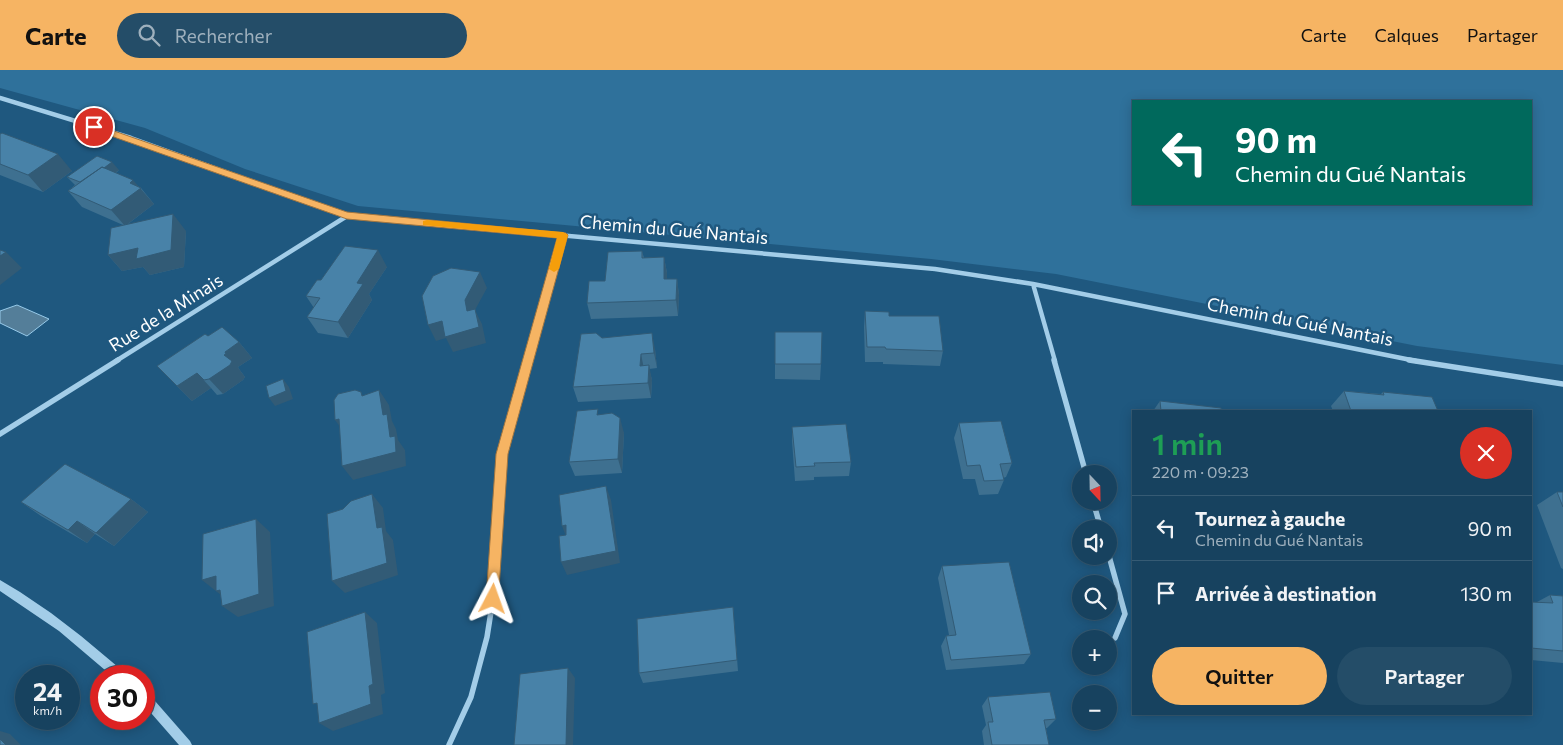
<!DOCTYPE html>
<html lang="fr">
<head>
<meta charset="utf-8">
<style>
  body { margin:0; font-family:Commissioner,sans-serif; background:#244d68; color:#f1f3f6; height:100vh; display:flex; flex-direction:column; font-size:19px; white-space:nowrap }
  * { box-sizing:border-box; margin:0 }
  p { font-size:16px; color:#9eb0bd }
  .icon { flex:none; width:28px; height:28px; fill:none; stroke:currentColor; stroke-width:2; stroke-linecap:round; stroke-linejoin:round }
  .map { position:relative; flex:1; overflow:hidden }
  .sheet { position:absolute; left:1132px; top:340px; width:400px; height:305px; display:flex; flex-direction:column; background:#17425f; border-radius:0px; box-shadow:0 2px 12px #0003,0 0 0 1px #365b74 }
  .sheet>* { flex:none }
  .hud { position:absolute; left:1132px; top:30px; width:400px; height:105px; border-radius:0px; box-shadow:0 2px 12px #0003,0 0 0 1px #365b74; background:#00695c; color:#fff; overflow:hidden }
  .needle { width:32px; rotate:158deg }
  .buttons { position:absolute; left:1072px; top:395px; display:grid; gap:10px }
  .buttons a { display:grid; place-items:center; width:45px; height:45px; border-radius:50%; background:#17425f; box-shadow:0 2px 12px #0003,0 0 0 1px #365b74; font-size:25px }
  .speed { position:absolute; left:15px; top:595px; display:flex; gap:10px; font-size:25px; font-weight:700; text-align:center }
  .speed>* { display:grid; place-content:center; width:65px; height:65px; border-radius:50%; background:#17425f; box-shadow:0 2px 12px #0003,0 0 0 1px #365b74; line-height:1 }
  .speed small { font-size:12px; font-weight:400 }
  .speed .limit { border:8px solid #d22; background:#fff; color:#111 }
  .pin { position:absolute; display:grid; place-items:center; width:42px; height:42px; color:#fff; margin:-21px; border:2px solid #fff; border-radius:50%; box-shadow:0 1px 5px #0007 }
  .me { position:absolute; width:55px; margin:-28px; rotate:4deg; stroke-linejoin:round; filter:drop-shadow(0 0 4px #0008) }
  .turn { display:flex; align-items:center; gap:18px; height:105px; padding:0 20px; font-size:22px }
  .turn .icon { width:65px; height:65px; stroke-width:2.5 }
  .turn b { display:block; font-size:35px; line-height:42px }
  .round { display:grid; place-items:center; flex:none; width:52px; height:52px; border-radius:26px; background:#244d68 }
  .headline { display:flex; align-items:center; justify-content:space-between; height:85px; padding:0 20px }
  h1 { font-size:30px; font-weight:600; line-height:38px; color:#1e9e55 }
  .button { display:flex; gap:10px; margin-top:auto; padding:10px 20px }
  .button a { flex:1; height:58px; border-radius:30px; background:#f6b463; color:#111; font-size:20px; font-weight:600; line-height:58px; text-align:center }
  .button a+a { background:#244d68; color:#f1f3f6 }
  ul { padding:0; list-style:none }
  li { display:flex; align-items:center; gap:15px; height:65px; padding:0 20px; border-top:1px solid #365b74 }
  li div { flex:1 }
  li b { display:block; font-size:19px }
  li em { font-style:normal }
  header { display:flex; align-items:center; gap:30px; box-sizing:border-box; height:70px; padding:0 25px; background:#f6b463; color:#111 }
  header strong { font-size:24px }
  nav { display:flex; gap:28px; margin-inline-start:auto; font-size:18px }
  .search { width:350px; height:45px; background:#244d68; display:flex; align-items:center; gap:12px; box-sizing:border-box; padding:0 18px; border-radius:28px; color:#9eb0bd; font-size:19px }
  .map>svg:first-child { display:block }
  .green { fill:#2f719b; fill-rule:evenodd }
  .water { fill:#547e99; stroke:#97cae9 }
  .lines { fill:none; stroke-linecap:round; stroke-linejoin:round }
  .minor-far1 { stroke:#a3cde8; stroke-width:4.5 }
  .minor { stroke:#a3cde8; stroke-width:5.5 }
  .tertiary { fill:#a3cde8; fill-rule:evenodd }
  .wall { fill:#3e7090 }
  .shaded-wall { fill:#325b76 }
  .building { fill:#4882a8; stroke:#325b76 }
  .route { fill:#f6b463; stroke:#a07540 }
  .slow { fill:#f59e0b }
  .labels { text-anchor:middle; stroke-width:5; stroke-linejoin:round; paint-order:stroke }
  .street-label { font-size:18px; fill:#fff; stroke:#1f587f }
</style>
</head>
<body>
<header>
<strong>Carte</strong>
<div class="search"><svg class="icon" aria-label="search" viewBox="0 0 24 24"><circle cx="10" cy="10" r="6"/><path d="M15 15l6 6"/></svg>Rechercher</div>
<nav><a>Carte</a><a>Calques</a><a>Partager</a></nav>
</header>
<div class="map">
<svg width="1563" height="675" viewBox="0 0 1563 675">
  <rect width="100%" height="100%" fill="#1f587f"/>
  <path class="green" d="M0 0H1563V295L1417 276 1056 204 931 189 358 136 245 99 145 58 0 18ZM1134 31H1531V134H1134Z"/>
  <path class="water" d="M17 235 49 249 27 266 0 253V241Z"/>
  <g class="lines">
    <path class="minor-far1" d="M0 28 131 68 347 146 935 199 1033 214 1416 291
      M1033 214 1055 291
      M116 291 347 146
      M528 291 563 165"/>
    <path class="minor" d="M1054 290 1086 404
      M1409 290 1563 314
      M0 364 118 290
      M1093 431 1101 459
      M1109 486 1125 544 1115 568
      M449 675 471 627 487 567 493 529 502 384 528 290"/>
    <path class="tertiary" d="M0 510 20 522 51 543 81 566 124 602 125 606H112L59 561 0 521Z
      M144 622 148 623 190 671 192 675H179L144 635Z"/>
  </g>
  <path class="wall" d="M0 64 72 101 43 122 0 105Z
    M119 100 116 103 141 118 154 134 128 154 186 161 184 197 150 205 143 197 122 201 108 185 123 155 82 137 68 121 75 115 67 107Z
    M642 181 644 188 664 187 667 203V209H677L679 225 678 246 591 249 587 233 605 211Z
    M387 197 369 224 372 230 348 268 318 263 307 247 314 238 306 226 321 210Z
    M865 241 889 246 943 281 940 296 883 294V292H865L864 257Z
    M775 262 821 294 820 310 775 309Z
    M208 266 239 272 252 288 238 297 239 299 245 307 243 310 223 324 217 325 211 318 192 331 157 296Z
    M602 268 655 279 657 298 649 299 652 310 651 328 578 332 573 317Z
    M1344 321 1381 324 1383 322 1438 341H1333L1331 336Z
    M1160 331 1222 341H1153Z
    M599 345 624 363 622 403 575 406 569 392Z
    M959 353 1012 393 1006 407 1003 408 1004 410 998 424 979 425 975 409H963L954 368Z
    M792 357 851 392 849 406 814 407V410L795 411 792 371Z
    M1557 422H1563V499L1561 498 1537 435Z
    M131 429 148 442 114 476 95 464 87 473 41 446 21 432Z
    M942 496 1031 584 1024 594 946 600 941 576 946 566 949 565 938 508Z
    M1550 525 1563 526V593L1531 590V532H1537Z
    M733 537 738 601 643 613 639 603Z
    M988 627 1056 649 1047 658H1046L1049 675H984L982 661 986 655 982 636Z"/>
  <path class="shaded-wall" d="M58 84 72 101 43 122 28 105Z
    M112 92 119 100 89 122 82 113Z
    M133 110 154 134 125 156 111 140 130 113Z
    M173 144 186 161 184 197 150 205 143 197 122 201 108 185Z
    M378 180 387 197 369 224 372 230 348 268 338 252 357 213Z
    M6 182 22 198 0 215V186Z
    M664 187 667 203V225L664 209Z
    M480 202 487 218 475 240 482 254 486 273 453 282 446 268 436 271 428 255 467 241 465 230Z
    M677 209 679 225 678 246 676 230Z
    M652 263 655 279 657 298 654 283Z
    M239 272 252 288 238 297 239 299 245 307 243 310 223 324 209 309 224 285 225 282Z
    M641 284 644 299 640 296Z
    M649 295 652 310 651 328 648 313Z
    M197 303 211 318 192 331 177 316Z
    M283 309 289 317 293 329 275 336 269 328Z
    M379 320 389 335 392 351 396 359 398 370 405 380 406 396 353 410 342 396 390 367 383 345Z
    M620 348 624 363 622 403 618 389Z
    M339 349 346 365 335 350Z
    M606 416 611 430 620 493 567 505 561 492Z
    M372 424 383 438 386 461 393 470 398 505 345 523 332 511 377 458Z
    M131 429 148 442 114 476 96 463Z
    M256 449 270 462 274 536 238 547 222 536 231 533 202 510 216 506Z
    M77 451 95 464 87 473 68 460Z
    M566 455 567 469 562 456Z
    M365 542 377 553 385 623 381 625 383 644 333 661 319 653Z
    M568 598 575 608 573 675H566Z
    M0 661 10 664 21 675H6L0 669Z"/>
  <path class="building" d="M2 63 58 84 28 105 0 94V64Z
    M97 86 112 92 104 98 102 97 80 112 67 107Z
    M102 97 133 110 130 113 141 118 111 140 68 121Z
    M173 144 171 180 136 189 138 178 108 185 111 158Z
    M345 176 378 180 357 213 363 214 338 252 307 247 320 228 306 226 317 210H321Z
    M0 180 6 182 0 186Z
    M642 181V188L664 187V209H677L676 230 587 233 589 211H605L608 182Z
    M451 198 480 202 465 230 467 241 475 239 479 257 445 267 442 251 428 255 422 226 433 206Z
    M865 241 889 242V246H939L943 281 886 279 885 277H867Z
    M222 257 239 272 225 282 226 284 224 285 232 291 230 295 209 309 204 310 197 303 177 316 157 296 205 264 208 266Z
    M775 262H822L821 294H775Z
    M596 263 602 268 652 263 654 283 641 284 640 296 649 295 648 313 573 317 581 264Z
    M283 309 286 321 269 328 266 316Z
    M355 320 361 322 362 326 379 320 383 345 387 344 390 367 395 366 396 382 342 396 339 349 335 350 334 330 338 324Z
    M1344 321 1384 325 1383 322 1432 327 1438 341H1351Z
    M1160 331 1221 338 1222 341H1161Z
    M598 339 597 345 612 343 620 348 618 389 569 392 577 341Z
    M1001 351 1012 393 1000 394 1004 410 984 411 980 395 967 396 959 353Z
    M846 354 851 392 814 393 815 396 796 397 792 357Z
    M65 394 131 429 96 463 77 451 68 460 21 432Z
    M606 416 616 481 561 492 559 466 566 465V455L562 456 559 425Z
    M1557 422H1563V437Z
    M372 424 377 458 382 457 387 493 332 511 327 444 343 439 351 431Z
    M256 449 259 524 222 536 220 520 216 521V506L202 510 203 464Z
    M1009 492 1031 584 951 590 946 566 956 565 942 496Z
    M1550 525 1563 526V581L1531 578V532L1553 533Z
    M733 537 737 590 639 603 637 549Z
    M365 542 373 614 369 616 371 634 319 653 317 633 313 634 307 562Z
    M568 598 566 675H514L520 604Z
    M1050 622 1056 649 1044 650 1049 675H992L988 652H993L988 627Z
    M0 669 6 675H0Z"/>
  <path class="route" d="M94 54 347 142 566 163 568 165 508 384 498 534 493 535 488 534 486 529 496 384 557 168 347 149 91 59V55Z"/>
  <path class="slow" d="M427 150 563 162 568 165 559 199 554 202 549 199 557 168 423 155V151Z"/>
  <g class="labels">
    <g class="street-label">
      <text transform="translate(674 160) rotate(5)" y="6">Chemin du Gué Nantais</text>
      <text transform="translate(166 243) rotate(-32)" y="6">Rue de la Minais</text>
      <text transform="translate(1300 252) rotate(11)" y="6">Chemin du Gué Nantais</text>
    </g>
  </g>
</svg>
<div class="buttons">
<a><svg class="needle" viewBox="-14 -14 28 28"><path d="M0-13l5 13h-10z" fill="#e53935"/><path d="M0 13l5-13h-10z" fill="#9eb0bd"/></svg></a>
<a><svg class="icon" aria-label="sound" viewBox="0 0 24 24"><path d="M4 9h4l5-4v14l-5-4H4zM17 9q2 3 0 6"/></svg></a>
<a><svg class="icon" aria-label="search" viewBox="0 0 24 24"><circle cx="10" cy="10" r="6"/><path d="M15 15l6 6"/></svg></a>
<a>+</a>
<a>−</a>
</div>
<div class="speed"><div>24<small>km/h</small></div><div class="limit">30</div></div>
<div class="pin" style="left:94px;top:57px;background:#d93025"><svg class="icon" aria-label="arrive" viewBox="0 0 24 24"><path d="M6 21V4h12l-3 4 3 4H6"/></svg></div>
<svg class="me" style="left:493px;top:529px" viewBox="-20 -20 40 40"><path d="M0-17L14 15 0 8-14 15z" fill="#f6b463" stroke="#fff" stroke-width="4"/></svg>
<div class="hud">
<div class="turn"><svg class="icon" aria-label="left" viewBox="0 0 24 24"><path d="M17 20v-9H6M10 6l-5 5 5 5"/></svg><div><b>90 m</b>Chemin du Gué Nantais</div></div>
</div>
<section class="sheet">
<div class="headline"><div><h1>1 min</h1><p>220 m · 09:23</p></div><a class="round" style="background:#d93025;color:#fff"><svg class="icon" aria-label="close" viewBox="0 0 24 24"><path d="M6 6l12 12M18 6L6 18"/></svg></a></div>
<ul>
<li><svg class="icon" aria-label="left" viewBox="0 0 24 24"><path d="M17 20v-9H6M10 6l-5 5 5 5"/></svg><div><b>Tournez à gauche</b><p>Chemin du Gué Nantais</p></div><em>90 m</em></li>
<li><svg class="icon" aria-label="arrive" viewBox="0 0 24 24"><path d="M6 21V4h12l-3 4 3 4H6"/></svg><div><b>Arrivée à destination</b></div><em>130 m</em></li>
</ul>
<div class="button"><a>Quitter</a><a>Partager</a></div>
</section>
</div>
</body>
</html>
